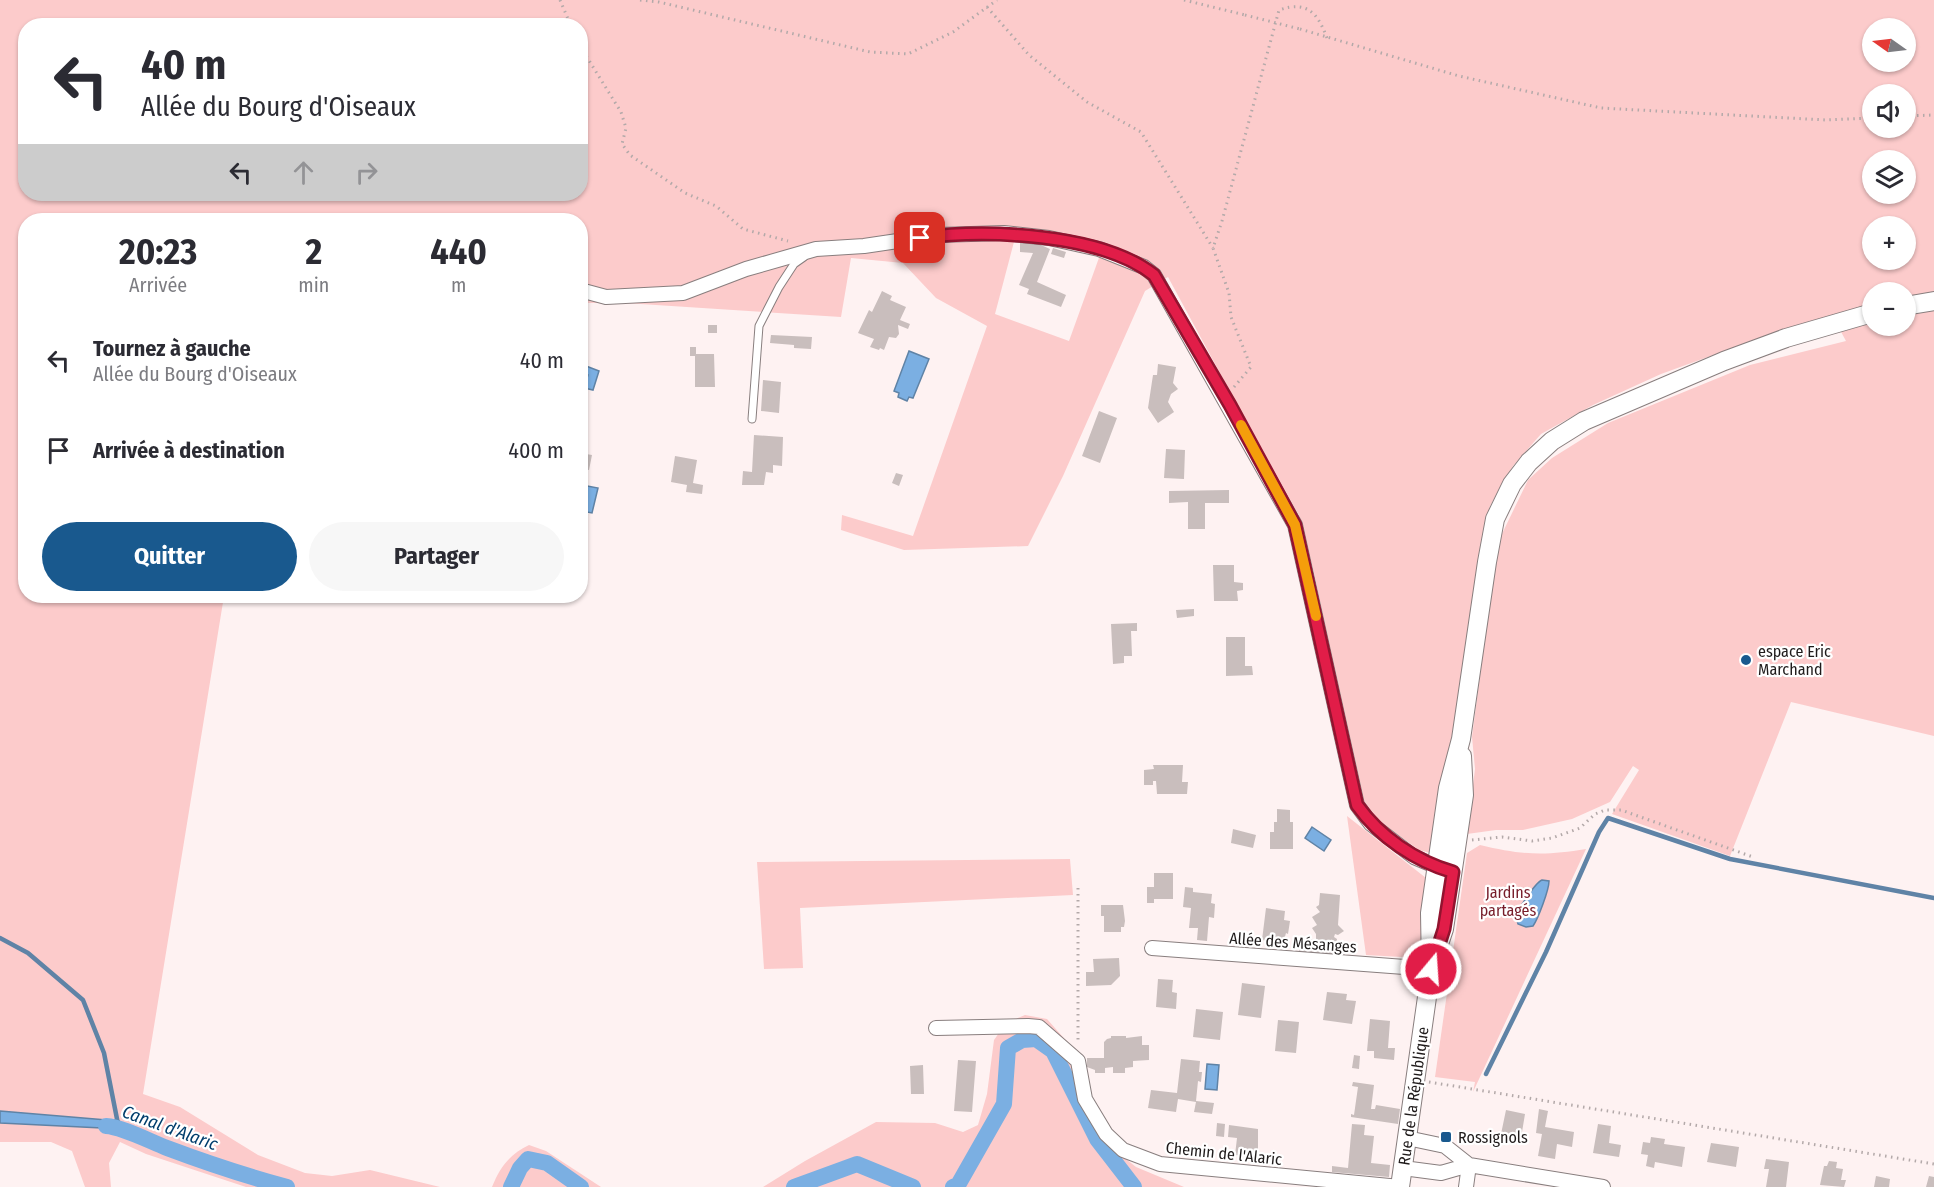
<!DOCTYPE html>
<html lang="fr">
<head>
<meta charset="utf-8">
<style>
  body { margin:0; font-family:"Fira Sans Condensed",sans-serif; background:#f7f7f7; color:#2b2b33; height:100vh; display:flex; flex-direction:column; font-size:22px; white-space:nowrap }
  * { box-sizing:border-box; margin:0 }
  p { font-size:20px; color:#7c7c81 }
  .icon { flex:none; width:33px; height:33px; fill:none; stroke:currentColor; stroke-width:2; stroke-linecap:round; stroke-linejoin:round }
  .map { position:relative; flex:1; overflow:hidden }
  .drawer { position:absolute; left:18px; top:213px; width:570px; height:390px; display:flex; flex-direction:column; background:#fff; border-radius:24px; box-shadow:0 2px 4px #0004 }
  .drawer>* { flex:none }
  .top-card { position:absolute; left:18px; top:18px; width:570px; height:183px; border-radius:24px; box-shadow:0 2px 4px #0004; background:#fff; color:#2b2b33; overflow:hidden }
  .needle { width:39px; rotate:284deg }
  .buttons { position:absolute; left:1862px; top:18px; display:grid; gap:12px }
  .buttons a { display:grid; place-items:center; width:54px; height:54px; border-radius:50%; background:#fff; box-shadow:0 2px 4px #0004; font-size:30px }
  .pin { position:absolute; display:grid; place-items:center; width:51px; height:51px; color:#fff; margin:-26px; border-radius:12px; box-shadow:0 3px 9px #0006 }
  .me { position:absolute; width:66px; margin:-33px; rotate:18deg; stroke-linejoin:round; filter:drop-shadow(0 0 4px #0008) }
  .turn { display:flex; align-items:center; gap:21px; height:126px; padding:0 24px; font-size:27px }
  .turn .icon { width:78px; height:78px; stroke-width:2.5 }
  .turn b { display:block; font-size:42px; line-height:51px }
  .lanes { display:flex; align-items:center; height:57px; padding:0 24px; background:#0003; justify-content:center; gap:30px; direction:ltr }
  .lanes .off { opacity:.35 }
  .eta { display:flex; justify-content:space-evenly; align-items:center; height:102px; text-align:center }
  .eta b { font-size:36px; font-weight:700; line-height:42px }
  .button { display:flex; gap:12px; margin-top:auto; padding:12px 24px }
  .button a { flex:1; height:69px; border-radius:36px; background:#19598e; color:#fff; font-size:24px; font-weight:700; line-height:69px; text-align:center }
  .button a+a { background:#f7f7f7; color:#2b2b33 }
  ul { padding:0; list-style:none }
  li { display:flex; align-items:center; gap:18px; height:90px; padding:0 24px }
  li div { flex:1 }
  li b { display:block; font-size:22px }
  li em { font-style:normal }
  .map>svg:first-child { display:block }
  .green { fill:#fccbcb; fill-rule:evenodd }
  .water { fill:#7bafe2; stroke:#5f83a6; stroke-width:1.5 }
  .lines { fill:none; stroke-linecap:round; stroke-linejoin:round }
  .stream { stroke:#5f83a6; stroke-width:4.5 }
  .canal { stroke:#7bafe2; stroke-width:16 }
  .building { fill:#c9bebd }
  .service-casing { stroke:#887e7e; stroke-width:9 }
  .minor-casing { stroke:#887e7e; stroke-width:16 }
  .tertiary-casing { stroke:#887e7e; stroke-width:20 }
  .path { stroke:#b3a9a9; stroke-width:3; stroke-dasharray:1.5 4.5; stroke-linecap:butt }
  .service { stroke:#fff; stroke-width:7 }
  .minor { stroke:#fff; stroke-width:14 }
  .tertiary { stroke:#fff; stroke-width:18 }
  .path-bridge { stroke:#b3a9a9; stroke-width:3; stroke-dasharray:1.5 4.5; stroke-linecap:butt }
  .route-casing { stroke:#92132f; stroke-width:15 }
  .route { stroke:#e11d48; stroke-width:10 }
  .slow { stroke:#f59e0b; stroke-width:10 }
  .poi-dot { fill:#19598e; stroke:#fff; stroke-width:2 }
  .labels { text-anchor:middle; stroke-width:4.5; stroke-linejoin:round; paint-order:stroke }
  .poi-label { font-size:16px; fill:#1f1b1b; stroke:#fff; text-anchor:start }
  .park-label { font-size:16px; fill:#771d2a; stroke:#fff }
  .street-label { font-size:16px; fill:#1f1b1b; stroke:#fff }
  .water-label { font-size:18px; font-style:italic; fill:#003d6c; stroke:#fff }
</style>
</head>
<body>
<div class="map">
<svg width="1934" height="1187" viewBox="0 0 1934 1187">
  <rect width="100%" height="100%" fill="#fef2f2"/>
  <path class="green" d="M0 0H1934V736L1791 702 1730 856 1612 814 1639 770 1633 766 1610 802 1572 819 1523 830H1496L1467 834 1475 769 1472 737 1490 597 1500 538 1528 480 1552 458 1608 423 1750 365 1846 341 1833 317 1785 329 1661 374 1593 405 1541 434 1513 466 1490 506 1481 542 1434 854 1419 850 1370 815 1361 798 1314 573 1299 515 1281 486 1168 277 1145 291 1063 476 1028 546 904 550 841 530 842 515 913 536 987 326 936 298 903 263 851 258 841 317 625 303H581L580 220H26V596H224L143 1094 180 1107 258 1155 305 1173 332 1176 370 1170 440 1187H246L146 1154 120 1142 109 1163 111 1187H85L72 1151 51 1142H0ZM26 26H580V194H26ZM1872 28H1905V62H1872ZM1872 94H1905V128H1872ZM1872 160H1905V194H1872ZM1872 226H1905V260H1872ZM1015 238 1100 255 1069 341 995 314ZM1872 292H1905V326H1872Z
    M1347 816 1426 878 1419 958 1366 955Z
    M1480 845C1521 855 1545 856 1586 849L1473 1092 1475 1082 1435 1077 1467 853Z
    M1070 859 1073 895 800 908 803 968 764 969 757 862Z
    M1025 1015 1047 1019 1069 1044 1090 1122 1111 1147 1136 1167 1184 1187H763L805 1161 876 1122 935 1123 963 1132 978 1125 987 1094 994 1040 1006 1023Z
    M529 1145 546 1151 601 1187H492C500 1167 510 1154 529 1145Z"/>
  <path class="water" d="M909 351 929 359 913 398 909 397 907 401 898 397 899 393 894 391Z
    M586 366 599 371 593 390 584 388 588 375 584 373Z
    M582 485 598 488 592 513 581 511 585 493 581 492Z
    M1312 827 1331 840 1324 851 1305 838Z
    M1542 880 1549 881C1549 890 1538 919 1533 926L1526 927 1518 924 1515 913C1524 904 1533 884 1542 880Z
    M1207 1064 1219 1065 1217 1090 1205 1089Z
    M0 1111 107 1120H118L127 1127 126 1132 121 1134 102 1128 0 1123Z"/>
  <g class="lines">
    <path class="stream" d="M0 938 28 953 83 1000 104 1053 118 1124
      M1486 1074 1546 952 1599 832 1608 818 1730 859 1934 898"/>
    <path class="canal" d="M106 1126C123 1127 149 1141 167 1148 207 1163 246 1176 287 1187
      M511 1187 520 1168 528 1159 547 1163 581 1187
      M794 1187 857 1164 913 1187
      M953 1187 958 1185 1004 1104 1008 1048 1022 1040 1036 1039 1053 1051 1097 1139 1134 1187"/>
  </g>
  <path class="building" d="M1020 242H1034L1050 249 1037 282 1066 295 1061 307 1027 294 1029 289 1019 285 1033 253 1020 252Z
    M1053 248 1066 252 1064 258 1051 254Z
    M882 291 892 296 890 300 906 307 900 320 910 324 908 329 898 325 899 334 896 338 889 337 884 350 880 348 879 350 870 347 874 339 858 333 869 310 872 312Z
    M708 325H717V333H708Z
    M771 335 812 337 811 349 794 348V345L770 343Z
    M690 347H696V354H714L715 387H695V356H690Z
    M1158 364 1176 367 1173 383 1178 389 1171 394 1168 402 1174 412 1158 423 1148 408 1153 375H1157Z
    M763 380 781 382 779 413 761 411Z
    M1099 411 1117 418 1100 463 1082 456Z
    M754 435 783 437 782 466 773 465V473L766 472 764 485H742L743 471 752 472Z
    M1166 449 1185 450 1184 479 1164 478Z
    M580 453 592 455 589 470 580 469Z
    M675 456 697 460 693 483 703 485 702 494 686 492 687 485 671 482Z
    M896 473 903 475 899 486 892 483Z
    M1229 490V503H1205V529H1188V502L1169 503V491Z
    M1213 565H1234V582L1243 583V590L1237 591 1238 601H1214Z
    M1194 609V616L1177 618 1176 610Z
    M1137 623V631H1131L1132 656H1124V663L1113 664 1111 624Z
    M1226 637H1245V666H1252L1253 675 1226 676Z
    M1153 765H1183L1182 782H1188L1187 794H1157L1156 781H1153V785H1144V770L1154 769Z
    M1277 809 1290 810V822H1293V849H1270V832H1274V822H1277Z
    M1233 829 1256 835 1253 848 1231 843Z
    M1154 873H1173V899H1154V903H1147V887H1154Z
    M1185 887 1193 888V892L1212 894 1211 903 1215 904 1214 918 1209 917 1207 941 1197 940 1198 928H1189L1191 908 1183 907Z
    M1320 893 1340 895 1338 925 1344 931 1338 935 1335 934 1334 937 1337 939 1335 955 1299 952 1300 939 1316 940V934L1312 928 1317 925 1312 917 1320 912 1316 907 1319 905Z
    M1101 905H1123L1125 921 1124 927H1121V932H1104V916H1101Z
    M1266 908 1285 911 1284 920 1290 921 1288 934 1286 933 1283 944 1262 940Z
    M1119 958 1120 976 1111 985 1086 986V972H1094L1093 959Z
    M1158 979 1173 980 1172 992 1177 993 1176 1009 1156 1007Z
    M1242 983 1265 986 1261 1018 1238 1015Z
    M1327 992 1347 994 1346 1000 1356 1001 1352 1024 1323 1020Z
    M1196 1009 1223 1012 1220 1040 1193 1037Z
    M1370 1019 1390 1021 1388 1048H1395L1394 1060 1374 1058V1051H1367Z
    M1278 1020 1299 1022 1296 1053 1275 1051Z
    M1111 1036H1126V1038L1142 1036V1045H1149V1060L1133 1061V1067L1125 1068V1073H1113V1067L1105 1068V1073H1095V1070L1087 1067V1058H1104V1042L1107 1039 1111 1038Z
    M1354 1055 1360 1056 1359 1069 1352 1068Z
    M1181 1059 1200 1061 1199 1072H1202L1201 1082 1198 1081 1196 1101 1214 1103 1212 1114 1194 1112 1196 1102 1178 1099 1176 1112 1148 1108 1151 1090 1177 1093Z
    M958 1060 976 1061 972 1112 954 1111Z
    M923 1065 924 1094H911L910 1066Z
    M1353 1082 1374 1085 1371 1109H1375L1376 1105 1400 1109 1398 1124 1351 1117V1114L1354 1115 1358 1087 1352 1086Z
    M1539 1109 1548 1111 1545 1127 1574 1132 1572 1147 1557 1144 1555 1159 1538 1156 1542 1134 1536 1133Z
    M1506 1110 1525 1114 1521 1138 1519 1137 1518 1144 1505 1142 1506 1135 1501 1134Z
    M1217 1123 1225 1124 1224 1137 1216 1136Z
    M1352 1124 1365 1125 1364 1135 1374 1136 1371 1163 1390 1165 1389 1177 1332 1172V1166L1348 1168Z
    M1598 1124 1611 1126 1609 1143 1621 1145 1619 1157 1593 1153Z
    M1229 1125 1258 1129V1157L1235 1155 1237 1138 1228 1137Z
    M1651 1137 1665 1139 1664 1144 1685 1147 1682 1167 1655 1162 1654 1168 1646 1166 1648 1155 1641 1154 1643 1142 1650 1143Z
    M1711 1143 1739 1147 1736 1167 1707 1162Z
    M1766 1159 1789 1162 1786 1187H1766L1769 1169H1764Z
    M1829 1161 1837 1162 1836 1168 1843 1169 1841 1180H1846L1844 1187 1820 1185 1824 1166H1827Z
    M1876 1176 1890 1179 1889 1187H1874Z
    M1929 1176 1934 1177V1187H1926Z"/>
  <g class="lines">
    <g class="service-casing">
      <path id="service" d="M752 419 759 326 779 287 794 264 804 257"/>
    </g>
    <g class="minor-casing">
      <path id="minor" d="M580 290 606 297 683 293 746 269 816 249 864 246 938 235 1004 233 1049 238 1099 249 1144 267 1154 275 1295 525 1357 805 1371 824 1414 857 1445 870
        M1152 948 1431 969
        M936 1028 1028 1026 1039 1027 1078 1061 1085 1099 1106 1134 1123 1150 1160 1164 1400 1187
        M1407 1138 1445 1146 1469 1165
        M1403 1168 1441 1173 1469 1165 1603 1187
        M1466 1187 1469 1165"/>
    </g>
    <g class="tertiary-casing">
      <path id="tertiary" d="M1905 306 1934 301
        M1436 953 1444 929 1464 795 1462 756
        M1400 1187 1431 969 1430 913 1448 788 1461 739 1487 562 1495 519 1512 484 1529 462 1552 441 1584 421 1724 361 1786 338 1872 313"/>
    </g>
    <path class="path" d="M560 0 571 26
      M640 0 659 2 870 52 908 54 953 32 997 0
      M1184 0 1245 15
      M987 7 1029 55 1087 102 1141 132 1213 248
      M1300 29 1459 76 1601 108 1826 120 1872 118
      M580 46 621 112 626 128 622 144 630 155 685 193 716 206 743 229 788 241
      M1905 116 1934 115
      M1234 387 1251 367 1231 317 1229 293 1213 248 1222 221 1279 10C1308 0 1318 14 1327 38
      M1472 840 1502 837 1532 841 1552 838 1580 828 1595 814 1605 810H1621L1753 857
      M1078 888V1041
      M1429 1082 1934 1164"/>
    <use href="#service" class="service"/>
    <use href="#minor" class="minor"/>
    <use href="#tertiary" class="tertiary"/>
    <path class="path-bridge" d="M1245 15 1300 29"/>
  </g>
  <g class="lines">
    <g class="route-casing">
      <path id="route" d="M920 238C985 229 1101 233 1154 275L1230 405 1295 525 1357 805C1380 837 1415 861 1453 872L1444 929 1431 969"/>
    </g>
    <use href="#route" class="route"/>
    <path class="slow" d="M1241 425 1295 525 1316 616"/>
  </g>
  <g class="poi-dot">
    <circle cx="1746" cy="660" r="6"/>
    <rect x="1440" y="1131" width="12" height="12" rx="3"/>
  </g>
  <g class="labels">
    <g class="poi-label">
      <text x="1758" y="657">espace Eric<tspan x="1758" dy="18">Marchand</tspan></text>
      <text x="1458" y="1143">Rossignols</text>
    </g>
    <g class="park-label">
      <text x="1508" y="898">Jardins<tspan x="1508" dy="18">partagés</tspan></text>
    </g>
    <g class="street-label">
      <text transform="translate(1293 942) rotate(4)" y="6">Allée des Mésanges</text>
      <text transform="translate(1413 1096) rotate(-82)" y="6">Rue de la République</text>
      <text transform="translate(1224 1153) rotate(6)" y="6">Chemin de l'Alaric</text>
    </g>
    <g class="water-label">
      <text transform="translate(170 1128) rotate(20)" y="6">Canal d'Alaric</text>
    </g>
  </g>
</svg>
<div class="buttons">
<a><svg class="needle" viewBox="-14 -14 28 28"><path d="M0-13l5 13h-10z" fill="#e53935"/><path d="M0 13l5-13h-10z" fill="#7c7c81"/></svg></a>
<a><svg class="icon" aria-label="sound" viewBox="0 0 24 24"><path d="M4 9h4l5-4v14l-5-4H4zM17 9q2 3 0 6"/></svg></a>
<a><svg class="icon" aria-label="layers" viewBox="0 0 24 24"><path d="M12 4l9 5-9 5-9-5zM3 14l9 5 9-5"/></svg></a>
<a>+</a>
<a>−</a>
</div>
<div class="pin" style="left:920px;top:238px;background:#d93025"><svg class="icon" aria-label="arrive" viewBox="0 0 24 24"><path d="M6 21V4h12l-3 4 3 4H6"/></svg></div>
<svg class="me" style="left:1431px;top:969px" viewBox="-20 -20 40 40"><circle r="17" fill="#e11d48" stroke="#fff" stroke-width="3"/><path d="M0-11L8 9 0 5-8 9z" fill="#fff"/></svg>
<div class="top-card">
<div class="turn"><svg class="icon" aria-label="left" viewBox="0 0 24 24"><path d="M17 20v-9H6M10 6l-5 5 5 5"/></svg><div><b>40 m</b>Allée du Bourg d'Oiseaux</div></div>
<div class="lanes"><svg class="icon" aria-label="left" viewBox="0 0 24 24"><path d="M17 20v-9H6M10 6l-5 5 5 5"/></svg><svg class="icon off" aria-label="ahead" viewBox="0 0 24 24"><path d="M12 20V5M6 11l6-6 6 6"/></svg><svg class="icon off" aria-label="right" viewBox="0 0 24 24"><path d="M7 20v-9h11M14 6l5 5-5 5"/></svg></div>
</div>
<section class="drawer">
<div class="eta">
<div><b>20:23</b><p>Arrivée</p></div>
<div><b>2</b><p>min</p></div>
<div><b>440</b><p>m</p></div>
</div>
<ul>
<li><svg class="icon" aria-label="left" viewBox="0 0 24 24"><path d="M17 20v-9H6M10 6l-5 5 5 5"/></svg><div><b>Tournez à gauche</b><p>Allée du Bourg d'Oiseaux</p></div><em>40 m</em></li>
<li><svg class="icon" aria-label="arrive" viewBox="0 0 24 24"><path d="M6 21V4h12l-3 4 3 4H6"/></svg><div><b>Arrivée à destination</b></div><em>400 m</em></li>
</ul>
<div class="button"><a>Quitter</a><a>Partager</a></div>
</section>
</div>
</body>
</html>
